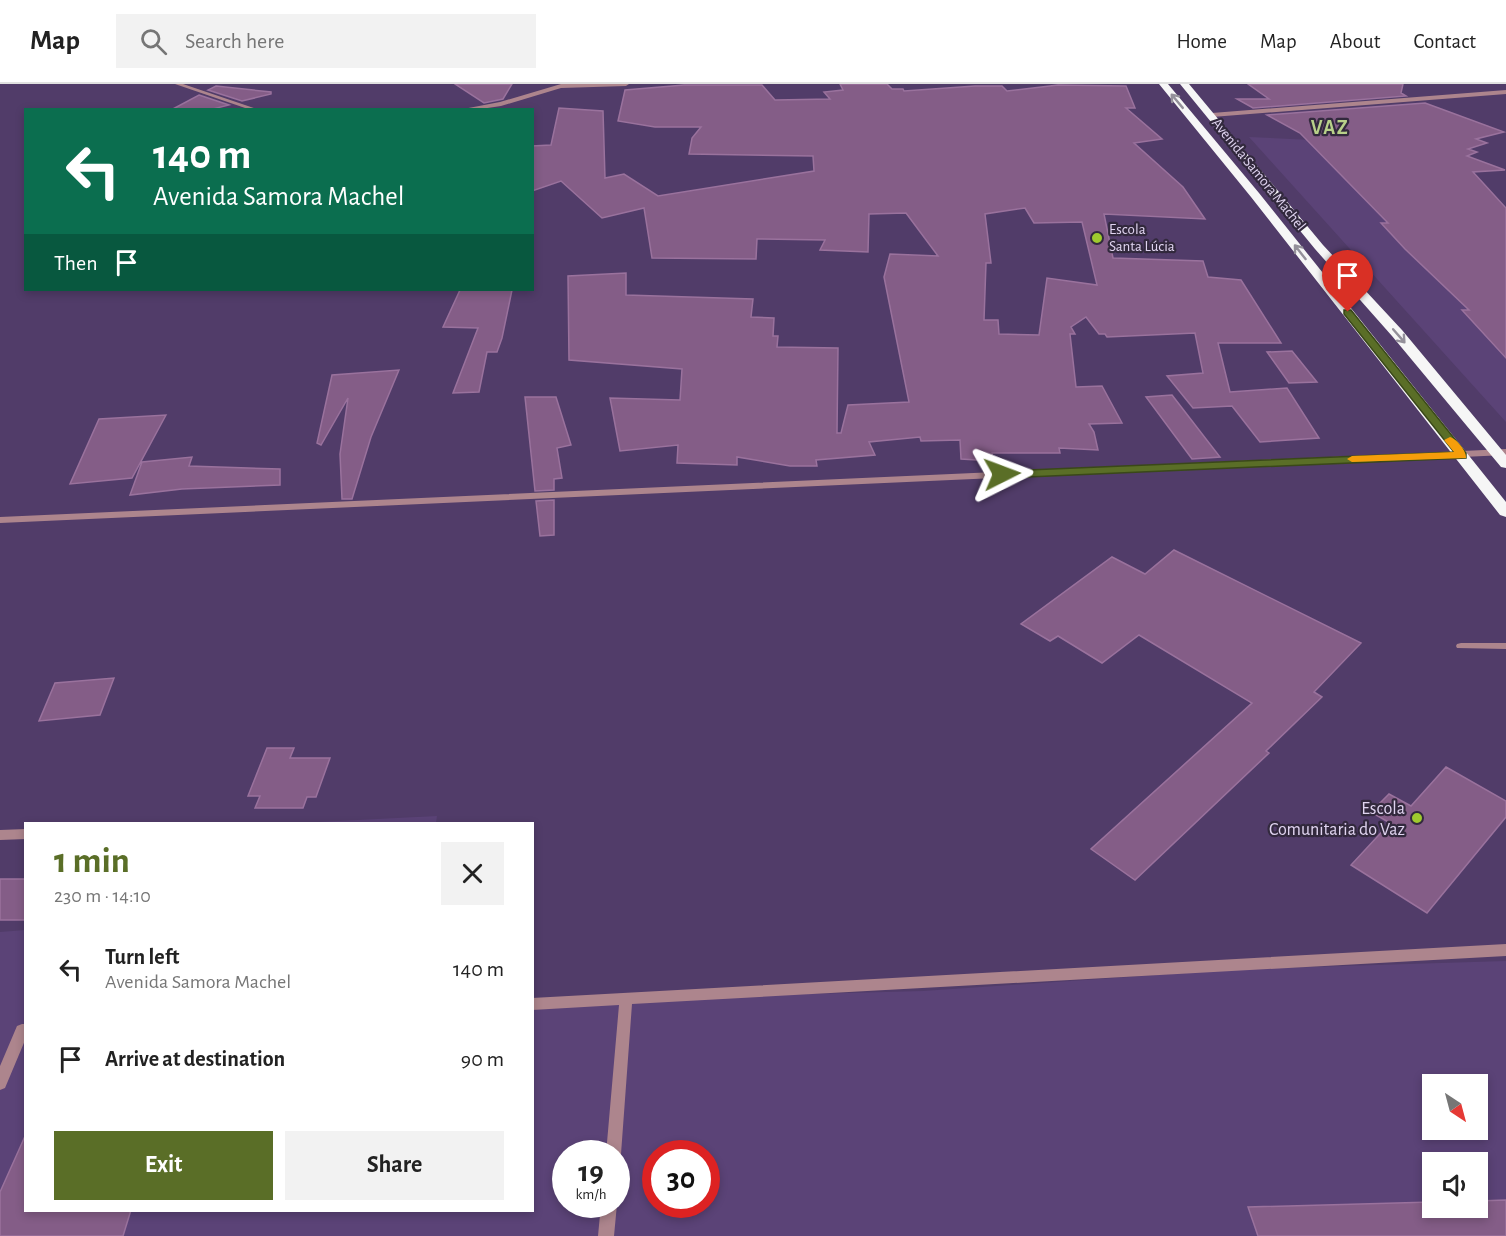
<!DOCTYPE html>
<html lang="en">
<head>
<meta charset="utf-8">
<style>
  body { margin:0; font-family:"Alegreya Sans",sans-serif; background:#f2f2f2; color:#222; height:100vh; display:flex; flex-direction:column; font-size:22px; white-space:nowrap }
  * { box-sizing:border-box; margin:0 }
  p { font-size:20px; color:#767676 }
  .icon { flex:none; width:33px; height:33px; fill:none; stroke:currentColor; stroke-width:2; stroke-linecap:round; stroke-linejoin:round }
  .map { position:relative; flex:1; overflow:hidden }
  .panel { position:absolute; left:24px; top:738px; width:510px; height:390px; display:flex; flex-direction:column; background:#fff; border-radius:0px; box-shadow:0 3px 9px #0003 }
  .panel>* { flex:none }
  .hud { position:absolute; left:24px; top:24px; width:510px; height:183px; border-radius:0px; box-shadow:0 3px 9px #0003; background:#0b6e4f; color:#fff; overflow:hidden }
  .needle { width:39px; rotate:144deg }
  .fabs { position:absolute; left:1422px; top:990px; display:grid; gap:12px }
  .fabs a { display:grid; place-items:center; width:66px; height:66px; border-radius:0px; background:#fff; box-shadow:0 3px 9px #0003; font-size:30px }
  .speed { position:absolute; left:552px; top:1056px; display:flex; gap:12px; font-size:30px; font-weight:700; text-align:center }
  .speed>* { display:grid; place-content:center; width:78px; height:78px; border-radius:50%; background:#fff; box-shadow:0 3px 9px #0003; line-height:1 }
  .speed small { font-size:15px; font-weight:400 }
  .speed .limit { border:9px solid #d22; background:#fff; color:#111 }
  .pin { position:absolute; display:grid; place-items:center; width:51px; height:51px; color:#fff; margin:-62px -26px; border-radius:50% 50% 50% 0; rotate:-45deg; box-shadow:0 0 6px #0007 }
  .pin .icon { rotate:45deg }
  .me { position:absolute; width:66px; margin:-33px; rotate:87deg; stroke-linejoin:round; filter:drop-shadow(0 0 4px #0008) }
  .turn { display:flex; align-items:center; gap:21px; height:126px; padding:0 30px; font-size:27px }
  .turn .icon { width:78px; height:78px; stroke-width:2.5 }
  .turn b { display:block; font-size:42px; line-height:51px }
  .then { display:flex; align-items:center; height:57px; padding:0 30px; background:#0003; gap:12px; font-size:22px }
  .round { display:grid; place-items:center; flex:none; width:63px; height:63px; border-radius:0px; background:#f2f2f2 }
  .overview { display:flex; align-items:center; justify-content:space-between; height:102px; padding:0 30px }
  h1 { font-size:36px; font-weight:700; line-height:45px; color:#5a6e27 }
  .button { display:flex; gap:12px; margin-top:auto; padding:12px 30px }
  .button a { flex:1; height:69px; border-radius:0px; background:#5a6e27; color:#fff; font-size:24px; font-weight:700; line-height:69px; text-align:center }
  .button a+a { background:#f2f2f2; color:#222 }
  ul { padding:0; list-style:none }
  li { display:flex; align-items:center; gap:18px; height:90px; padding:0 30px }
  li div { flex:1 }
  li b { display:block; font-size:22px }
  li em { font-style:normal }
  header { display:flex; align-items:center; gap:36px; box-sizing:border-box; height:84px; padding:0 30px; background:#fff; border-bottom:2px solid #e0e0e0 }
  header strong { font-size:28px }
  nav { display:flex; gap:33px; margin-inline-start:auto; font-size:21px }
  .search { width:420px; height:54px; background:#f2f2f2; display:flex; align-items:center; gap:15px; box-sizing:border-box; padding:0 21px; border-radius:0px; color:#767676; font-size:22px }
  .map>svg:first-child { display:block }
  .built { fill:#5b4377; fill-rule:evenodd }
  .building { fill:#845d87; stroke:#9a729d; stroke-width:1.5; fill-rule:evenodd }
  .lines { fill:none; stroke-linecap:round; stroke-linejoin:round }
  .minor { fill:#ad858d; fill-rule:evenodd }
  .highway { fill:#f6f6f6; fill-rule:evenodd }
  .oneway { stroke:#94909a }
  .route { fill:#5a6e27; stroke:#3a4819; stroke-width:1.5 }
  .slow { fill:#f59e0b }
  .poi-dot { fill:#9fca2e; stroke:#32293d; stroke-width:2 }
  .labels { text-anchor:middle; stroke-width:4.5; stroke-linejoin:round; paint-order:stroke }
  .far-street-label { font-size:15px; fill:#e0d4f0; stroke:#32293d }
  .far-poi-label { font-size:15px; fill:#e0d4f0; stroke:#32293d; text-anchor:start }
  .poi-label { font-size:18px; fill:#e0d4f0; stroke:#32293d; text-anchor:end }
  .far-district-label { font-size:20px; font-weight:bold; letter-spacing:1.5px; fill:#b8d189; stroke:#32293d }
</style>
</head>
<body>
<header>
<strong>Map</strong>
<div class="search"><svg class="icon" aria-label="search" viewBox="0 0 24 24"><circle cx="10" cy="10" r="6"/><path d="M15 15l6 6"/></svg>Search here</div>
<nav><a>Home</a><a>Map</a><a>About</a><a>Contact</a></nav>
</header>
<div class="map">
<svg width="1506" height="1152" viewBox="0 0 1506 1152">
  <rect width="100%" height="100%" fill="#513c69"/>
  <path class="built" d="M1249 53 1396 60 1506 132V338Z
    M437 732 436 739H297Z
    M25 846 26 1126H532L533 925 626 915 923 907 1245 885 1506 877V1152H0V848ZM1432 1000H1478V1046H1432ZM566 1070H616V1120H566ZM656 1070H706V1120H656ZM1432 1078H1478V1124H1432Z"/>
  <path class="building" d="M455 0H512L503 15 484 19Z
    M840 0H887L892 5H903L904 7 975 2H1002L1007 7 1058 1 1126 2 1135 24H1126L1162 55 1134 59 1183 103 1205 135 1104 130 1113 174 1203 177 1208 193 1241 196 1281 259H1218L1230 308 1287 304 1319 354 1260 358 1232 322 1193 324 1167 292 1203 289 1195 249 1107 253 1105 250H1099L1086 233 1071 243 1075 250H1070L1076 303 1102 302 1122 339 1089 340 1094 348 1098 366 1059 364 1060 369H992V377L961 375 960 356 921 357 920 353 869 358 875 371 816 376 817 382H790L737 373V381L677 379 678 361 620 367 610 314 680 316 682 285 569 276 568 192 626 189V211L753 215 751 233 774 234 773 252H778L777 263 838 264 837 349H841L848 321 909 318 884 193 890 170 938 172 906 129 869 130 868 168 820 166 825 156 757 155 756 175 652 174 644 124 602 134 561 97 532 107V62L551 61 559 24 603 27 605 94 624 90 658 112 814 87 813 72 689 70 692 54 701 43H655L618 37 625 6 684 1H762L775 16 830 15 824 8 843 6ZM1025 124 1034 139 1082 138 1097 201 1047 194 1039 251 999 250 998 236H984L986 179H991L985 130Z
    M1248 0H1403L1401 9 1406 12 1253 24 1237 15H1269Z
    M216 2 271 8V10L242 17 208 6Z
    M199 11 229 21 209 26H171Z
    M1425 19 1504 48 1476 55 1487 59 1468 65 1477 68 1467 72 1505 86 1473 88 1506 124V274L1462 226H1469L1405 165 1381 139H1388L1300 49 1267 31Z
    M460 206H512L502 254 497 268H487L479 308 453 309 478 244 443 243Z
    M1292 267 1317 298 1289 299 1267 268Z
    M399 286 371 353 352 415H342L340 370 348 314 321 361 317 359 332 291Z
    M1172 311 1220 373 1192 375 1146 313Z
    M525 313H556L571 361 557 364 562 394 554 395V406L535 407Z
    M166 331 132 394 70 400 99 335Z
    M192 373 189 382 280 385V401L182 405 130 411 142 378Z
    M554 416V451L540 452 536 417Z
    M1174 466 1361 559 1314 608 1322 613 1266 667 1269 669 1135 796 1091 765 1252 619 1139 551 1102 579 1058 552 1050 557 1021 540 1112 473 1145 490Z
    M114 594 100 631 39 637 55 599Z
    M267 664H294L290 674H330L316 713H307L303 724H255L260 712H248Z
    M1446 683 1506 717V733L1427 829 1351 781 1390 739 1371 728 1389 710 1411 722Z
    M0 795H26V836H0Z
    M26 1050V1126H131L123 1152H0V1108Z
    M1506 1116V1152H1258L1248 1123 1432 1118V1124H1478V1117Z"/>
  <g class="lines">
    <path class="minor" d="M175 0H183L260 26H251Z
      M561 0H629L626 2 561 4 501 22 474 26H458L500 18Z
      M1506 6V10L1212 33 1209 31 1212 29Z
      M1506 365V371L0 439V433Z
      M1461 559H1506V565L1457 564 1456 562 1457 560Z
      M26 745V755L0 756V746Z
      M1506 860V872L632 920 621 1070 616 1076V1070H606L619 921 532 926V914Z
      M22 940H26V954L5 1004 0 1006V982L17 942Z
      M616 1119 617 1120 614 1152H598L601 1120Z"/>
    <path class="highway" d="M1159 0H1168L1259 109 1506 418V433L1500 431 1251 113Z
      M1180 0H1189L1323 161 1402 246 1506 371V384L1501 383 1392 252 1315 165Z"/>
  </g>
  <defs><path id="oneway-shaft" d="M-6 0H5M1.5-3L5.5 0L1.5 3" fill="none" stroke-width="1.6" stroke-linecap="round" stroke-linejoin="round" transform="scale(1.5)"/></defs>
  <g class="oneway">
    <use href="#oneway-shaft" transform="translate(1177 17) rotate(-130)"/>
    <use href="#oneway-shaft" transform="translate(1300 168) rotate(-128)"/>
    <use href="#oneway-shaft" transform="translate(1399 252) rotate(49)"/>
  </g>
  <path class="route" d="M1344 226H1351L1466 369V374L1002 394 996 390 1002 387 1454 368 1344 230Z"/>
  <path class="slow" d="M1450 353C1457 355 1467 368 1466 374L1352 378 1347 375 1352 372 1454 368 1444 356Z"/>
  <g class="poi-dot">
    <circle cx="1097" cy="154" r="6"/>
    <circle cx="1417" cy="734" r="6"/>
  </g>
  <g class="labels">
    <g class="far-street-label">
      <text transform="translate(1259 90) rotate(51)" y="5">Avenida Samora Machel</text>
    </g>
    <g class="far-poi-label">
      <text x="1109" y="150">Escola<tspan x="1109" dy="17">Santa Lúcia</tspan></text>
    </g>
    <g class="poi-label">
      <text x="1405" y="730">Escola<tspan x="1405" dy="21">Comunitaria do Vaz</tspan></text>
    </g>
    <g class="far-district-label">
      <text x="1330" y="50">VAZ</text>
    </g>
  </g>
</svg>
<div class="fabs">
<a><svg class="needle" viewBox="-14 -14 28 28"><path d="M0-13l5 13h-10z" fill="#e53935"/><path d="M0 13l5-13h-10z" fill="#767676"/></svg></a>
<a><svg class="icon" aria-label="sound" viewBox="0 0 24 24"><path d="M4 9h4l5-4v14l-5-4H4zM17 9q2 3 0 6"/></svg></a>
</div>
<div class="speed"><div>19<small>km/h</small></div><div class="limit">30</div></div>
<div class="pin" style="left:1348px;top:228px;background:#d93025"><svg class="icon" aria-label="arrive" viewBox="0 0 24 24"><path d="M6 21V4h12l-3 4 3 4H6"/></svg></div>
<svg class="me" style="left:1002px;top:390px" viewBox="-20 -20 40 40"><path d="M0-17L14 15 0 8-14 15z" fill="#5a6e27" stroke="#fff" stroke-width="4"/></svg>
<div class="hud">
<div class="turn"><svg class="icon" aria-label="left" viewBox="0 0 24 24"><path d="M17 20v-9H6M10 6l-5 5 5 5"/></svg><div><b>140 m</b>Avenida Samora Machel</div></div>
<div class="then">Then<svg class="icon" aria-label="arrive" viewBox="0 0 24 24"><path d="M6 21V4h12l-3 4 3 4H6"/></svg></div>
</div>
<section class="panel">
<div class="overview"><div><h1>1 min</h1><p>230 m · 14:10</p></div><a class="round"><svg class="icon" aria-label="close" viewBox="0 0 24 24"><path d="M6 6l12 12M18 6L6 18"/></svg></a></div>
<ul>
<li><svg class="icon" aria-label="left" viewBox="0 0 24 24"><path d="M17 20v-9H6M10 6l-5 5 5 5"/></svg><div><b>Turn left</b><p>Avenida Samora Machel</p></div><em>140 m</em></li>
<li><svg class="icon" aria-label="arrive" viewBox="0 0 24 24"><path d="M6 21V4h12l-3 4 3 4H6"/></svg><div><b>Arrive at destination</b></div><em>90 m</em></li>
</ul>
<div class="button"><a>Exit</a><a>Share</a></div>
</section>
</div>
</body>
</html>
